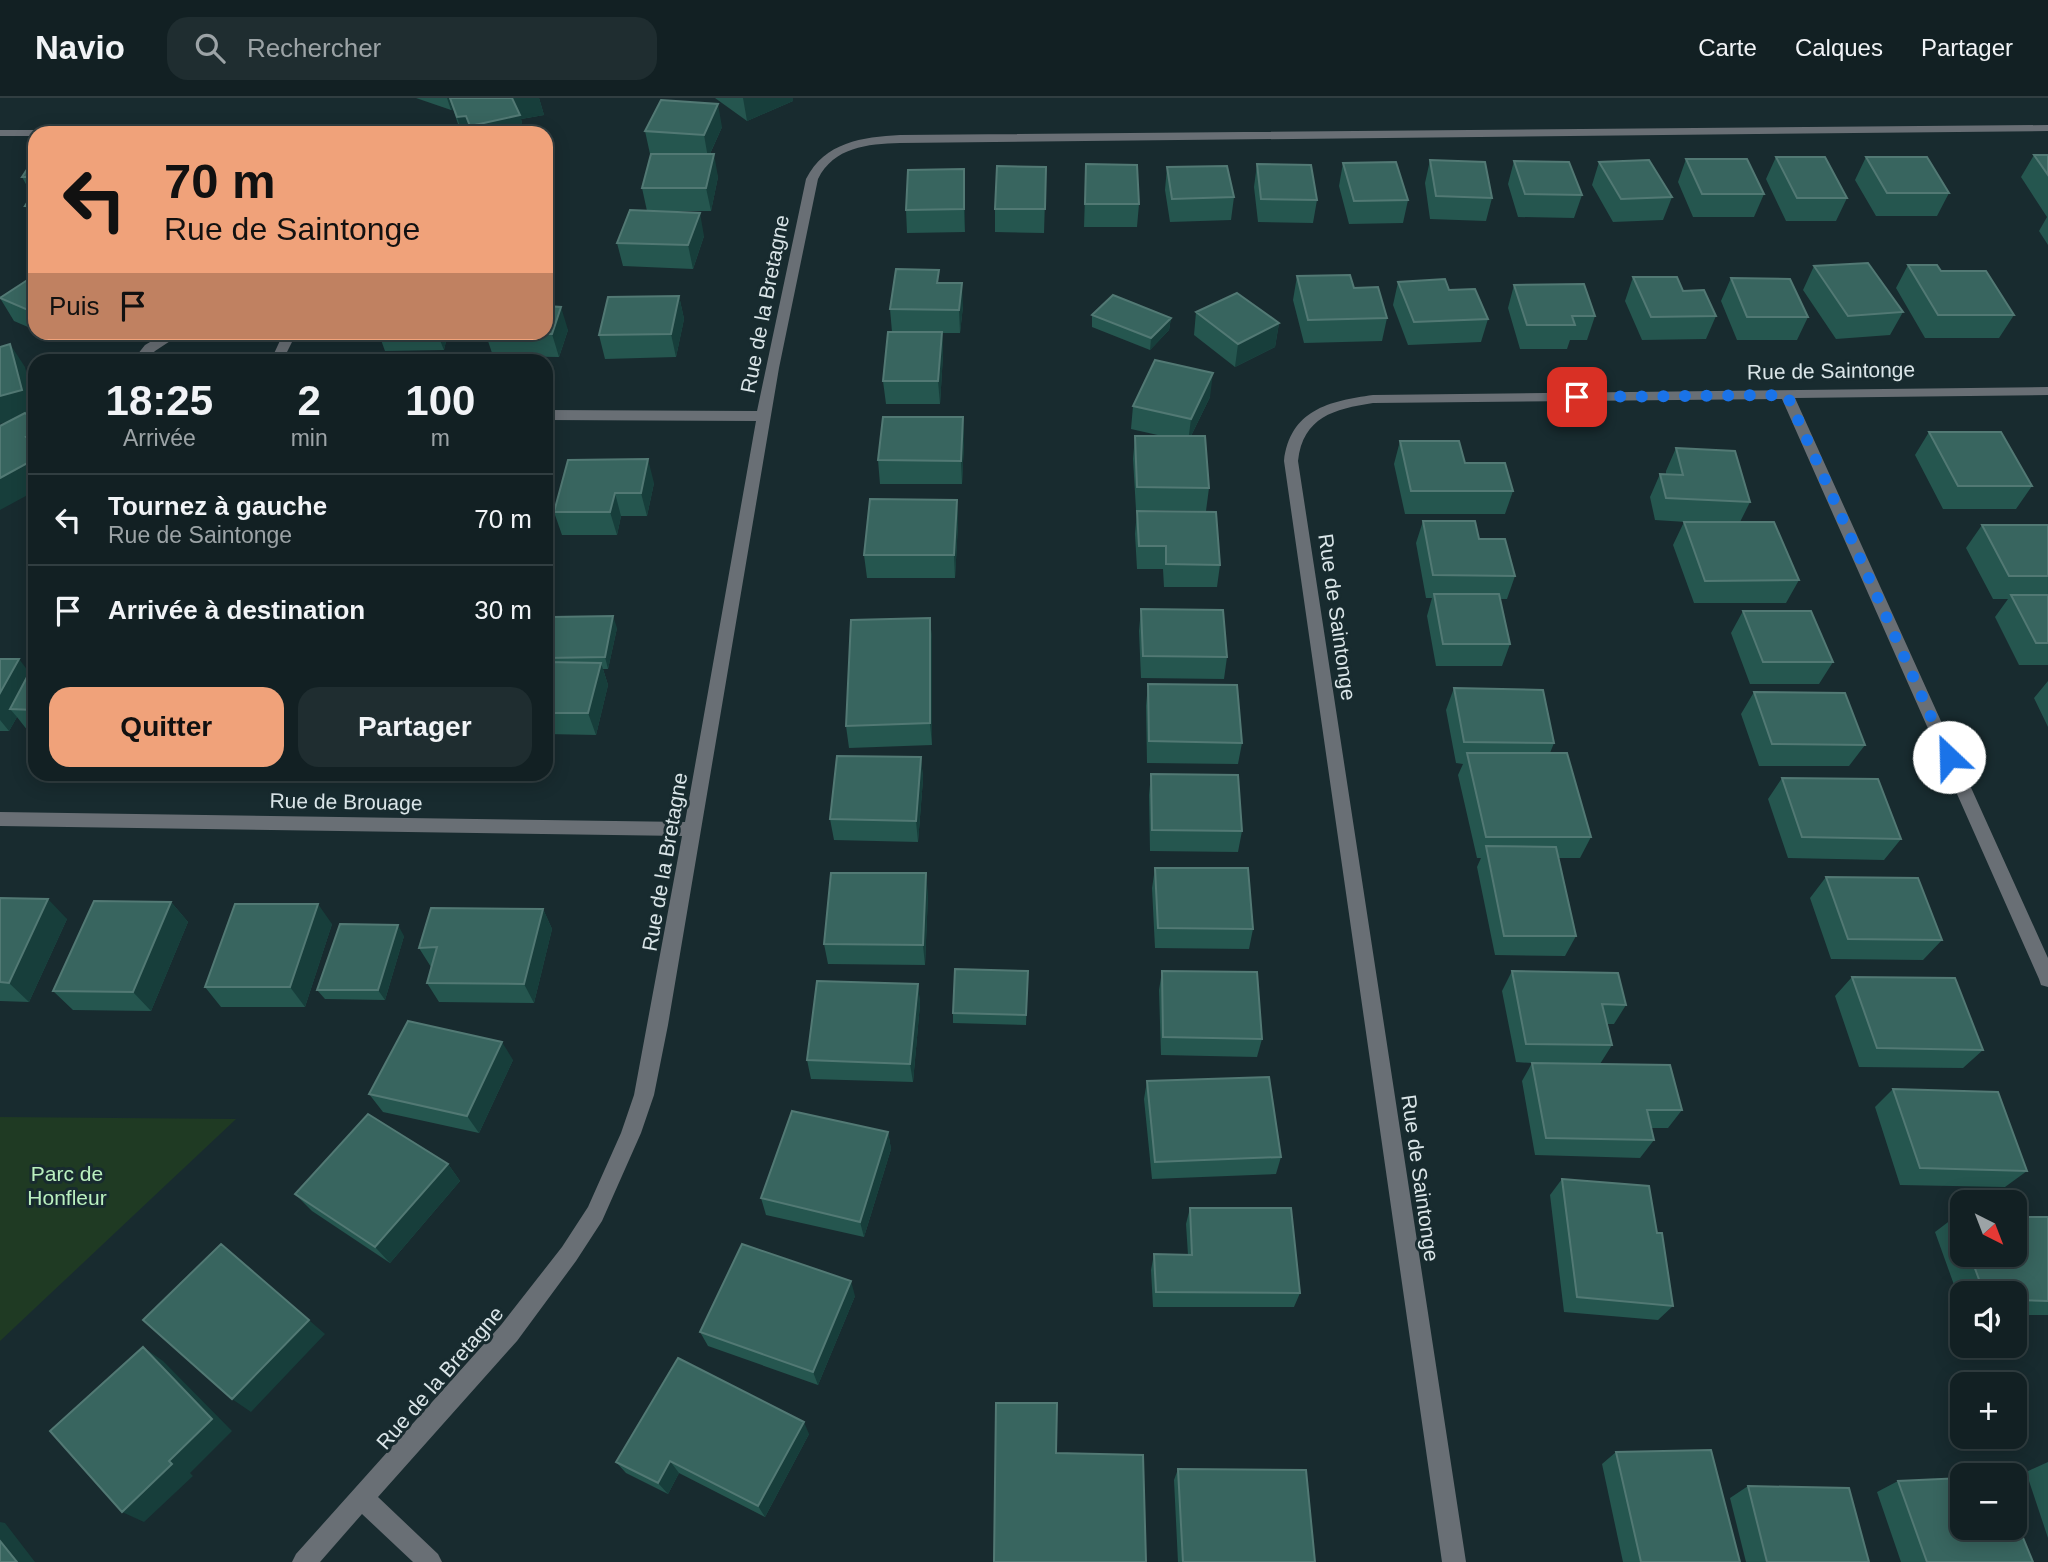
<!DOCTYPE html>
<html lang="fr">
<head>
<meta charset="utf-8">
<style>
  body { margin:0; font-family:Arial,sans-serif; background:#1f2d30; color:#f1f3f6; height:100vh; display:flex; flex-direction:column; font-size:26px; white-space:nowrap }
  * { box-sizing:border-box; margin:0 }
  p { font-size:23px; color:#9ca3a6 }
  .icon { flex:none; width:38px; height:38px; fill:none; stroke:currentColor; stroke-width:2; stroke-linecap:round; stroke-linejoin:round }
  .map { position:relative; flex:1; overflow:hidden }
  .panel { position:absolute; left:28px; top:256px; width:525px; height:427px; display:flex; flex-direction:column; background:#122023; border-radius:21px; box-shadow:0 4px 18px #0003,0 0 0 2px #313e41 }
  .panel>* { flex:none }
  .hud { position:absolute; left:28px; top:28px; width:525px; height:214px; border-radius:21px; box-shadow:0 4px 18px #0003,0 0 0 2px #313e41; background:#f0a27a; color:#111; overflow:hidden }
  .needle { width:46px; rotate:138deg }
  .tools { position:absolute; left:1950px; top:1092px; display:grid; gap:14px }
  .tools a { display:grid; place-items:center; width:77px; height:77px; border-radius:14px; background:#122023; box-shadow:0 4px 18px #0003,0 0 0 2px #313e41; font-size:35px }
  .pin { position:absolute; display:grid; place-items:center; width:60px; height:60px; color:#fff; margin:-30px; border-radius:14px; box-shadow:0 4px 10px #0006 }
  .me { position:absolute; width:77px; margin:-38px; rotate:336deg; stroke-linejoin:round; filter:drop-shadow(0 0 5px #0008) }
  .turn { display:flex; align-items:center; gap:24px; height:147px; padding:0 21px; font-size:32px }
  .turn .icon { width:91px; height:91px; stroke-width:2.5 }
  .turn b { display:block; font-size:49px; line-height:60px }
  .then { display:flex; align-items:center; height:66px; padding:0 21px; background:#0003; gap:14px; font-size:26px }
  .eta { display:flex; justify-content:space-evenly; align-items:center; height:119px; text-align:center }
  .eta b { font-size:42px; font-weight:800; line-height:49px }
  .cta { display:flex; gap:14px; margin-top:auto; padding:14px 21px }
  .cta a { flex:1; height:80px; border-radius:21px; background:#f0a27a; color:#111; font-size:28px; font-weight:800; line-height:80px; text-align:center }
  .cta a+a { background:#1f2d30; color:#f1f3f6 }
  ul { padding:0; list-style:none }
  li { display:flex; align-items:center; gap:21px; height:91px; padding:0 21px; border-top:2px solid #313e41 }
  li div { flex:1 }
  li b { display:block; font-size:26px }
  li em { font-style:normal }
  header { display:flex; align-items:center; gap:42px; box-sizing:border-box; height:98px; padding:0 35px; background:#122023; border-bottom:2px solid #313e41 }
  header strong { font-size:33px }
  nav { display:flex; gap:38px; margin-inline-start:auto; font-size:24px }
  .search { width:490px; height:63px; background:#1f2d30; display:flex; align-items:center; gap:18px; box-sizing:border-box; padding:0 24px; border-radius:21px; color:#9ca3a6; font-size:26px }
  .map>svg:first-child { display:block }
  .green { fill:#1f3a23 }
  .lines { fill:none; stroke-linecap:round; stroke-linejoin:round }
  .minor { fill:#696f75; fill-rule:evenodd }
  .wall { fill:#25564f }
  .shaded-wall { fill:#173e3b }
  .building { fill:#38655f; stroke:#527974; stroke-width:2 }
  .route { stroke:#1a73e8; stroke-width:12; stroke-dasharray:0 21.6 }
  .labels { text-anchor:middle; stroke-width:6; stroke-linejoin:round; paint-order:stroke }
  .street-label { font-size:21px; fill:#dae5e8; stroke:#182b2f }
  .park-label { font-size:21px; fill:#baf0bf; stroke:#182b2f }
</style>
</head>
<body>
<header>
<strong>Navio</strong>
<div class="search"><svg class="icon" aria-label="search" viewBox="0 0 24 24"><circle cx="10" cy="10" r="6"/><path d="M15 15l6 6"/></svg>Rechercher</div>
<nav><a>Carte</a><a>Calques</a><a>Partager</a></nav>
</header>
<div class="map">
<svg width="2048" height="1464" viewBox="0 0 2048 1464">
  <rect width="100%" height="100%" fill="#182b2f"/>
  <path class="green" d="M0 1019 236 1021 0 1243Z"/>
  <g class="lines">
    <path class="minor" d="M2048 27V33L900 45C867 46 834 49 818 81L779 270 668 927 654 997 641 1035 602 1123 576 1163 517 1243 378 1399 438 1456 442 1464H413L362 1416 320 1464H292L296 1456 501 1227 562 1149 588 1109 621 1035 634 997 682 738 0 728V714L685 724 756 323 546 322V312L757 313 806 81C825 44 862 39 900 37Z
      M0 32H318L324 35H35V38H0Z
      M167 234H184L155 253 146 262H133L145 247Z
      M284 234H297L283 262H271Z
      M2048 289V297L1795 300 2048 860V889L2041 887 2039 881 1782 301 1373 305C1334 311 1303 319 1298 363L1466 1464H1442L1284 363C1290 312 1329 303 1373 297Z"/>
  </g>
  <path class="wall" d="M416 0H539L544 17 521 21 524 35H461L453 11 451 12Z
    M715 0H793V3L747 23Z
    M722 29 710 56 718 79 711 113H647L642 90 655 56H650L645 33Z
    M2034 57H2048V147L2039 133 2047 119 2021 79Z
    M35 59V125L25 108 32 97 22 79Z
    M1776 59 1847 100 1836 123H1786L1766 81Z
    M1866 59 1949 95 1937 118H1876L1855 82Z
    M1686 61 1764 96 1754 119H1693L1678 84Z
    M1430 62 1492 100 1486 123 1430 121 1425 85Z
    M1514 63 1582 97 1574 120 1518 119 1508 86Z
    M1599 64 1672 99 1663 122 1613 124 1592 87Z
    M1343 65 1408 102 1403 125 1349 126 1339 88Z
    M1086 66 1139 106 1137 129H1084Z
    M1257 66 1317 102 1313 125 1258 124 1254 89Z
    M1046 69 1044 135 995 134V111Z
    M1167 69 1234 99 1231 122 1170 124 1165 92Z
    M964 71 965 134 907 135 906 112Z
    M704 138 693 171 623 168 617 145Z
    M1908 167 1941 173 2014 217 1999 240H1925L1896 190Z
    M1814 168 1903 214 1890 237 1836 241 1803 192Z
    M1297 178 1354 190 1387 220 1382 243 1304 245 1293 202Z
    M1633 179 1683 193 1716 218 1706 241 1642 242 1625 203Z
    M35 180V232L14 223 0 200V199Z
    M1731 180 1808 219 1797 242H1737L1721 203Z
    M1398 184 1449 192 1488 221 1481 244 1408 247 1393 207Z
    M940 185 963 208 960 235H942L943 257 940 306H886L883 283 892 234 890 211Z
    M1514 187 1595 218 1587 242H1570L1567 251H1520L1508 210Z
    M679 198 684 221 676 259 605 261 599 237Z
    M546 206 547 208 568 232 559 259 493 258 485 234H546Z
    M1196 214 1279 225 1275 249 1235 269 1194 237Z
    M1092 217 1171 220 1169 232 1150 252 1092 229Z
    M41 234H68L57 241Z
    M383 234H448L444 252 385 253 381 242Z
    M1210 299 1191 338 1209 390 1206 413 1136 412 1133 361 1135 338H1162L1131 331 1133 308Z
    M963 319 964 343 962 386H880L878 362Z
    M1929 334 2032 388 2016 411H1943L1915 357Z
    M1400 343 1465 365 1513 393 1505 416H1405L1394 366Z
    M1676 350 1750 404 1740 424 1799 482 1786 505H1694L1673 447 1684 424H1686L1655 422 1650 399 1660 376H1666V373Z
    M568 362 654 385 647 418H621L617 437H562L554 414Z
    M957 402 958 425 955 480H867L864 457Z
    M1137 413 1220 467 1217 489H1164L1163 471H1137L1135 436Z
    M1423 423 1479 441 1515 478 1507 501H1500L1510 546 1502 568H1436L1427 518 1432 500H1426L1416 445Z
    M1982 427H2048V567H2019L1995 519 2008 501H1993L1966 450Z
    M1141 511 1227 559 1224 581 1141 580 1139 533Z
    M1743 513 1833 564 1819 586H1750L1731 535Z
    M930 520 932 542V647L849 650 846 628Z
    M617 530 608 571H603L608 587 596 637 546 636V544Z
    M0 561 30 575 35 564V633H28L17 619 9 633H0Z
    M2048 583V629L2034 600Z
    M1148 586 1242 645 1238 666 1147 665 1146 608Z
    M1454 590 1554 645 1550 655 1591 739 1580 760H1558L1576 838 1565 858 1495 857 1477 769 1481 760H1477L1458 677 1463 666 1456 665 1446 612Z
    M1754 594 1865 647 1849 668H1759L1741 616Z
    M921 659 923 681 918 744 834 742 830 721Z
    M1151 676 1242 733 1238 754 1150 753 1149 697Z
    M1782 680 1901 741 1884 762 1788 760 1768 701Z
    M1155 770 1253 831 1249 851 1155 850 1152 790Z
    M1826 779 1942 842 1923 862 1831 861 1810 800Z
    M928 796 925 867 828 866 824 846Z
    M0 800 67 821 29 904 0 903Z
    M171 804 188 824 151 913 73 912 53 893Z
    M543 811 552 831 534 905 439 904 427 885 431 869 419 850Z
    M332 826 305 909H221L205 889Z
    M404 838 385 902 325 901 317 892Z
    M1028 873 1026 927 953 925V915Z
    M1162 873 1262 941 1257 959 1161 957 1159 892Z
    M1512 873 1626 907 1614 926H1607L1612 947 1600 966 1682 1012 1668 1030H1651L1654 1042 1640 1060 1535 1057 1522 983 1532 965 1516 964 1502 893Z
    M1852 879 1983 952 1963 970 1859 969 1835 898Z
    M918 886 920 906 913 984 811 981 807 962Z
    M513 962 479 1035 383 1014 369 996Z
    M1147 983 1281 1059 1276 1076 1152 1081 1144 1001Z
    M1893 991 2027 1073 2005 1089 1900 1087 1875 1009Z
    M888 1034 891 1051 864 1139 766 1117 761 1100Z
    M448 1066 460 1083 390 1165 312 1113 295 1096Z
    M1562 1081 1657 1135 1673 1208 1658 1222 1564 1214 1550 1097Z
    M1190 1110 1300 1195 1294 1209H1153L1151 1172 1154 1156 1188 1157 1186 1126Z
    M1956 1118H1962V1157H2014L2048 1119V1217H2014V1195H1962V1209L1935 1134Z
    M855 1198 818 1287 708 1248 700 1234Z
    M809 1336 765 1419 679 1375 668 1396 626 1375 616 1364Z
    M1616 1354 1740 1464H1623L1602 1366Z
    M2048 1364V1440L2026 1374Z
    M1178 1371 1315 1464H1178L1174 1382Z
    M1898 1383 2033 1464H1901L1877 1394Z
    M1748 1388 1869 1464H1746L1730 1400Z"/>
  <path class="shaded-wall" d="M447 0H449L453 11 451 12Z
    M512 0H539L544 17 521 21 524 35H472L470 28Z
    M743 0H793V3L747 23Z
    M718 6 722 29 708 60 704 37Z
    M466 18 471 35H462L457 19Z
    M714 56 718 79 711 113 706 90Z
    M964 71 965 94V134L964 111Z
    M700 115 704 138 693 171 688 147Z
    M551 138 555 150 548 171 546 164V154Z
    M962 185 963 208 960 235 959 212Z
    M679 198 684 221 676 259 671 236Z
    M561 209 568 232 559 259 552 236Z
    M1171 220 1169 232 1150 252 1151 240Z
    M1279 225 1275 249 1235 269 1238 246Z
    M53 234H68L57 241Z
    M441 234H448L444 252 439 240Z
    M942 234 943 257 940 306 938 283Z
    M10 246 25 269 35 308V315L0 326V298Z
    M1213 275 1210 299 1188 344 1191 321Z
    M963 319 964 343 962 386 961 363Z
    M35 334V352L26 339Z
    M35 361V393L0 412V380Z
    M648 361 654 385 647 418 641 395Z
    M615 395 621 418 617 437 610 414Z
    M957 402 958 425 955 480 954 457Z
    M613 518 617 530 608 571 605 559Z
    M930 520 932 542V647L930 625Z
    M19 561 35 582 10 611 17 619 9 633 0 622V595Z
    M601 565 608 587 596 637 588 615Z
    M921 659 923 681 918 744 916 723Z
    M926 775 928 796 925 867 923 847Z
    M48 801 67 821 29 904 9 885Z
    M171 804 188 824 151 913 133 894Z
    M318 806 332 826 305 909 290 889Z
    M543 811 552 831 534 905 524 886Z
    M398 827 404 838 385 902 378 892Z
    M918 886 920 906 913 984 910 966Z
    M502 944 513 962 479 1035 467 1018Z
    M888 1034 891 1051 864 1139 860 1124Z
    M448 1066 460 1083 390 1165 375 1149Z
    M221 1146 325 1236 251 1314 232 1301Z
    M851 1183 855 1198 818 1287 813 1274Z
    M143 1249 163 1263 232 1333 190 1375 193 1378 144 1424 122 1414 169 1363Z
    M804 1324 809 1336 765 1419 758 1408Z
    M670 1363 679 1375 668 1396 658 1385Z
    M0 1424 5 1425 35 1464H17L0 1443Z"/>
  <path class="building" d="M450 0H512L520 17 470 28 466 18 457 19Z
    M661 2 718 6 704 37 645 33Z
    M651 56H714L706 90H642Z
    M2034 57H2048V77Z
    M35 59V79H22Z
    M1776 59H1825L1847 100H1797Z
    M1866 59H1927L1949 95H1887Z
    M1686 61H1747L1764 96H1702Z
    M1430 62 1485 64 1492 100 1436 98Z
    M1649 62 1672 99 1621 101 1599 64Z
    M1514 63 1569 64 1582 97 1525 96Z
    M1396 64 1408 102 1354 103 1343 65Z
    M1086 66 1137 67 1139 106H1085Z
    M1257 66 1311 67 1317 102 1261 101Z
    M997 68 1046 69 1045 111H995Z
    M1227 68 1234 99 1172 101 1167 69Z
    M964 71V111L906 112 908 72Z
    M35 92V108H25Z
    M630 112 700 115 688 147 617 145Z
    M546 138H551L546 154Z
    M1868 165 1903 214 1848 218 1814 168Z
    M1908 167H1937L1941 173H1986L2014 217H1938Z
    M896 171 939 172 937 185H962L959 212 890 211Z
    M1350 177 1354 190 1378 189 1387 220 1308 222 1297 178Z
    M32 179 35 180V215L0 200Z
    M1633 179H1677L1683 193 1704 192 1716 218 1651 219Z
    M1731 180 1790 181 1808 219H1747Z
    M1445 181 1449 192 1475 191 1488 221 1414 224 1398 184Z
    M1584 186 1595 218H1572L1575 227H1527L1514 187Z
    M1237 195 1279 225 1238 246 1196 214Z
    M1113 197 1171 220 1151 240 1092 217Z
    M679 198 671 236 599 237 608 199Z
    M546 208 561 209 552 236 485 235 546 234Z
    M383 234H441L439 240 381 242Z
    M888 234H942L938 283H883Z
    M10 246 22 292 0 298V249Z
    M1155 262 1213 275 1191 321 1133 308Z
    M25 315 35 323V334L26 339 35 346V361L0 380V328Z
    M883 319H963L961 363 878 362Z
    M1929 334H2001L2032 388H1958Z
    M1135 338H1205L1209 390 1137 389Z
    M1400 343H1459L1465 365H1505L1513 393H1411Z
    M1676 350 1735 353 1750 404 1666 400 1660 376 1683 377Z
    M648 361 641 395H615L610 414H554L568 362Z
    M870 401 957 402 954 457H864Z
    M1137 413 1216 414 1220 467 1166 466V448H1139Z
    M1423 423H1475L1479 441H1505L1515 478 1433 477Z
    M1684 424H1774L1799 482 1705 483Z
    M1982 427H2048V478H2009Z
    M1434 496H1499L1510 546H1443Z
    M2011 497H2048V545H2036Z
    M1141 511 1223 512 1227 559 1143 558Z
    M1743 513H1811L1833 564H1763Z
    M613 518 605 559 546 560V544L552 519Z
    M930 520V625L846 628 851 522Z
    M0 561H19L0 595Z
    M35 564V612L10 611Z
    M546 564 601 565 588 615H546Z
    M1148 586 1237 587 1242 645 1149 643Z
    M1454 590 1543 592 1554 645 1464 644Z
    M1754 594 1845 595 1865 647 1772 646Z
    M1467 655H1567L1591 739H1486Z
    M837 658 921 659 916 723 830 721Z
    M1151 676 1238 677 1242 733 1152 732Z
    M1782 680 1878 681 1901 741 1802 739Z
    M1486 748 1556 749 1576 838H1504Z
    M1155 770H1248L1253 831 1158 830Z
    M831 775H926L923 847 824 846Z
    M1826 779 1918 780 1942 842 1848 841Z
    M0 800 48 801 9 885 0 884Z
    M94 803 171 804 133 894 53 893Z
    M235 806H318L290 889H205Z
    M431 810 543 811 524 886 427 885 437 849 419 850Z
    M340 826 398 827 378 892H317Z
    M955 871 1028 873 1026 917 953 915Z
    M1162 873 1257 874 1262 941 1163 939Z
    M1512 873 1618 875 1626 907 1602 906 1612 947 1526 946Z
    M1852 879 1955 880 1983 952 1877 950Z
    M817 883 918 886 910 966 807 962Z
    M408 923 502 944 467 1018 369 996Z
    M1532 965 1670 967 1682 1012H1647L1654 1042 1546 1040Z
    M1269 979 1281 1059 1155 1064 1147 983Z
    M1893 991 1998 994 2027 1073 1920 1070Z
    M792 1013 888 1034 860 1124 761 1100Z
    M368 1016 448 1066 375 1149 295 1096Z
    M1562 1081 1649 1088 1657 1135H1662L1673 1208 1577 1199Z
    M1190 1110H1291L1300 1195 1156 1194 1154 1156 1192 1157Z
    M1956 1118H1962V1134Z
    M2014 1119H2048V1203L2014 1202V1195H1984L1970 1157H2014Z
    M221 1146 309 1222 232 1301 143 1222Z
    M742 1146 851 1183 813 1274 700 1234Z
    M143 1249 212 1321 169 1363 172 1366 122 1414 50 1333Z
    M678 1260 804 1324 758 1408 670 1363 658 1385 616 1364Z
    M996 1305H1057L1056 1355 1143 1357 1146 1464H994Z
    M1711 1352 1740 1464H1641L1616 1354Z
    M1178 1371 1306 1372 1315 1464H1183Z
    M1962 1380V1430H2014V1418L2033 1464H1927L1898 1383Z
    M1748 1388 1849 1390 1869 1464H1767Z
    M0 1443 17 1464H0Z"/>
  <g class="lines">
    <path class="route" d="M1577 299 1787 297 1949 659"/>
  </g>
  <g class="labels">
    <g class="street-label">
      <text transform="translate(765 206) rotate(-79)" y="7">Rue de la Bretagne</text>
      <text transform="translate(1831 273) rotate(-1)" y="7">Rue de Saintonge</text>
      <text transform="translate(1337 519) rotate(82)" y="7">Rue de Saintonge</text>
      <text transform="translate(346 704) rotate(1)" y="7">Rue de Brouage</text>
      <text transform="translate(665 764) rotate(-80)" y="7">Rue de la Bretagne</text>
      <text transform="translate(1420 1080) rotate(82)" y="7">Rue de Saintonge</text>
      <text transform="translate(440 1280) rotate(-49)" y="7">Rue de la Bretagne</text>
    </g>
    <g class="park-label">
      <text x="67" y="1083">Parc de<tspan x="67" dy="24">Honfleur</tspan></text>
    </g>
  </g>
</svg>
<div class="tools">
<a><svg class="needle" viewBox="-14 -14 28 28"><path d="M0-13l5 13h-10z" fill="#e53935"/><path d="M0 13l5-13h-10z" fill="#9ca3a6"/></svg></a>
<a><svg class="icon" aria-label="sound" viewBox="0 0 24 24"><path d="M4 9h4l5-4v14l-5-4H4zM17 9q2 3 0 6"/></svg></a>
<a>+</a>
<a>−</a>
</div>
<div class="pin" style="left:1577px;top:299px;background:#d93025"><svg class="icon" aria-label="arrive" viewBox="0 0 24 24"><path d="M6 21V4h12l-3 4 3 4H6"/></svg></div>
<svg class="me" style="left:1949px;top:659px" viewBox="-20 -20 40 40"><circle r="19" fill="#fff"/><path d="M0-13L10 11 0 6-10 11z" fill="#1a73e8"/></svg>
<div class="hud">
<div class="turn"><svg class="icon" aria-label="left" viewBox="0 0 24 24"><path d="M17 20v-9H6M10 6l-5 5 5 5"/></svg><div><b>70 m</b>Rue de Saintonge</div></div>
<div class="then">Puis<svg class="icon" aria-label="arrive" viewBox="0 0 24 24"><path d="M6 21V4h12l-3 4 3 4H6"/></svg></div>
</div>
<section class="panel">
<div class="eta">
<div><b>18:25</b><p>Arrivée</p></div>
<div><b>2</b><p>min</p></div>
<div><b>100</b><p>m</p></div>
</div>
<ul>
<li><svg class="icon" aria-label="left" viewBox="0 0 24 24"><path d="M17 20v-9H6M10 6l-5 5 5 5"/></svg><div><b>Tournez à gauche</b><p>Rue de Saintonge</p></div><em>70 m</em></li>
<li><svg class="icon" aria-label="arrive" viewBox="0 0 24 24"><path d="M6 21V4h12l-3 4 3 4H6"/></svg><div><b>Arrivée à destination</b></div><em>30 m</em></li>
</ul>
<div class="cta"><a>Quitter</a><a>Partager</a></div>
</section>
</div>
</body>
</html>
